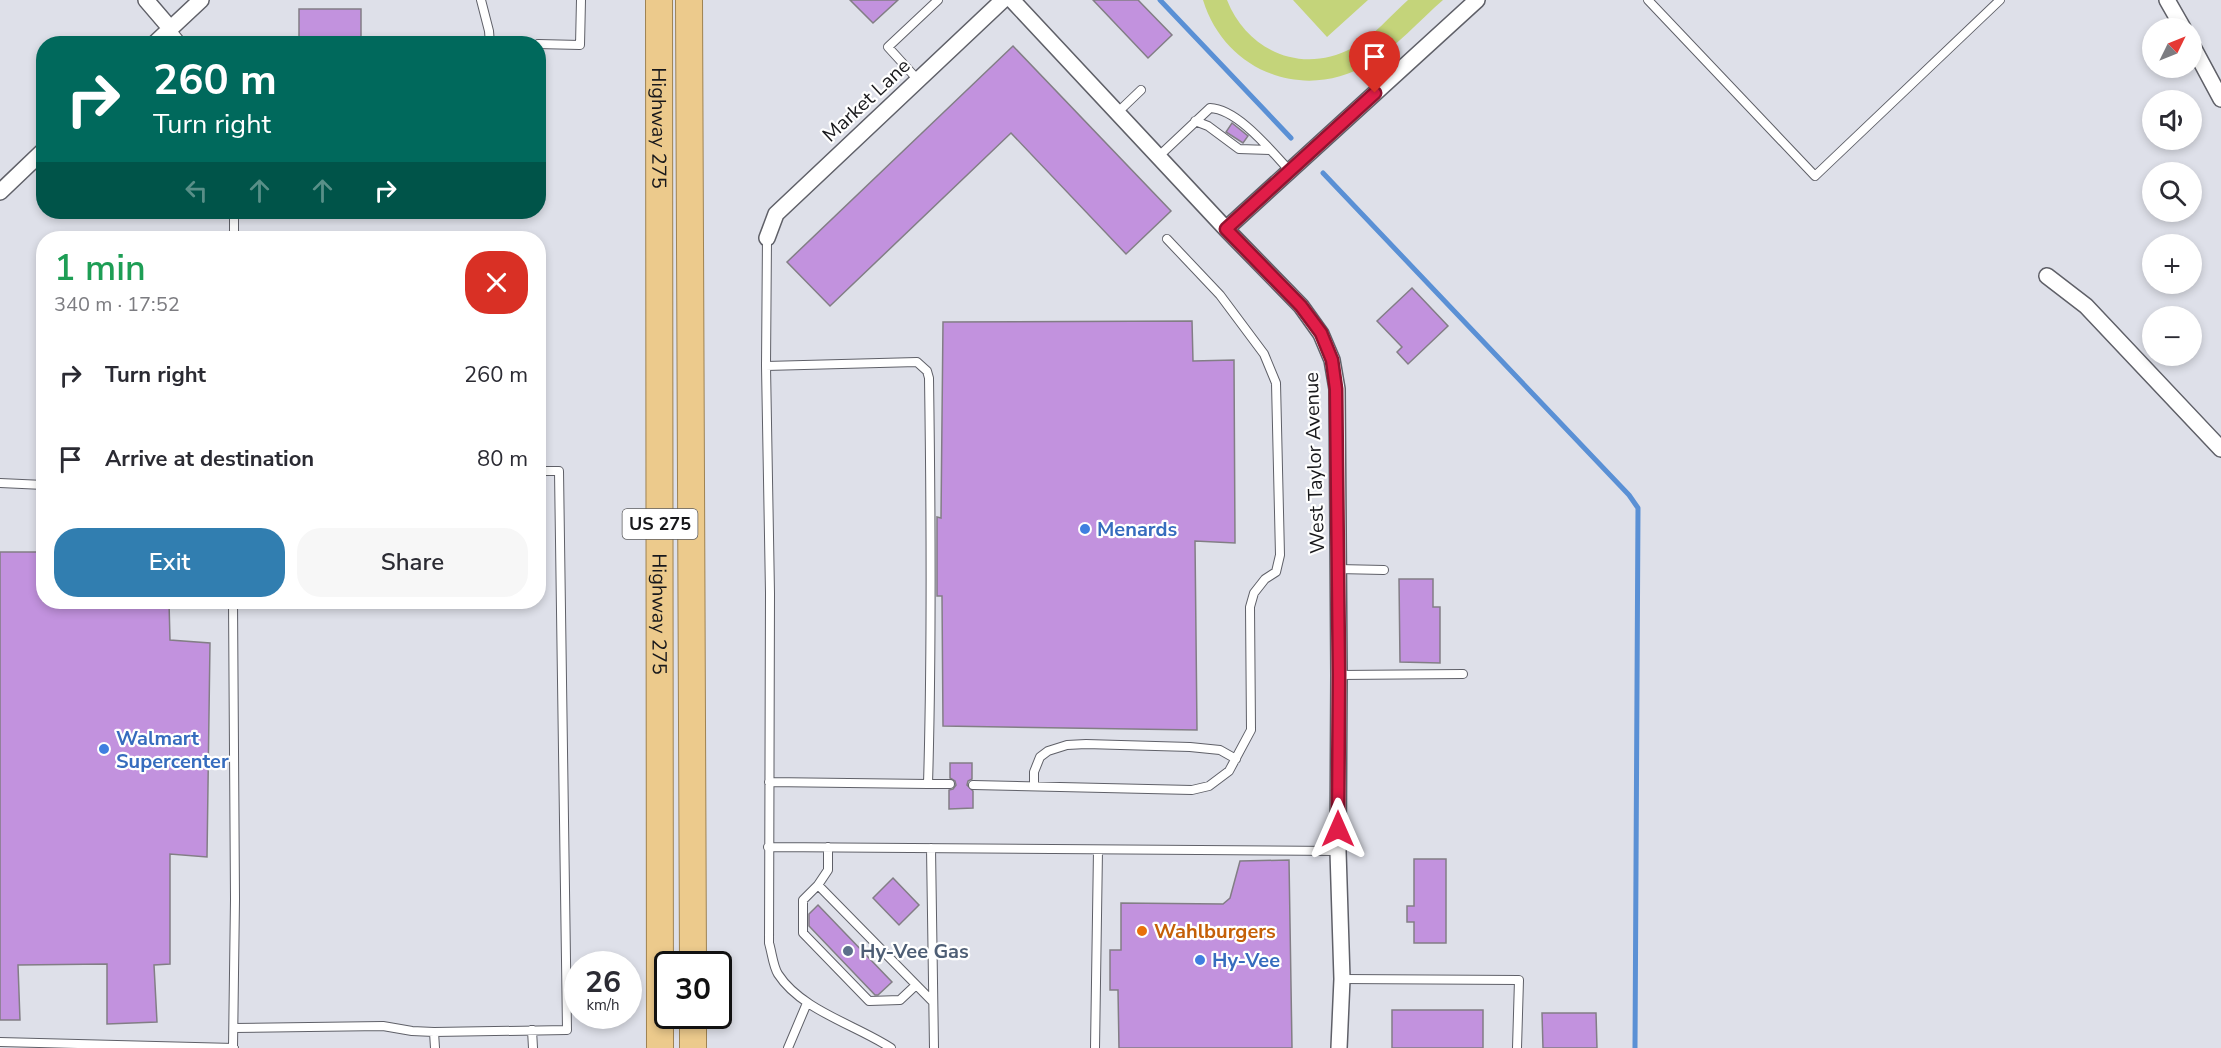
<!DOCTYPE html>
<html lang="en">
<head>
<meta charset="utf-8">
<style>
  body { margin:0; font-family:"Nunito Sans",sans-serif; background:#f7f7f7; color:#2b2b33; height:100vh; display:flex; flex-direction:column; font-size:22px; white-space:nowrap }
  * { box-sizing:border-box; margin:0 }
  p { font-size:20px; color:#7c7c81 }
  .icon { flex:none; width:33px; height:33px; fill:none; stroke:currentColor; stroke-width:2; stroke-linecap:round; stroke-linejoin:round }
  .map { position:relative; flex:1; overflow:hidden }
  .side { position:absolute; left:36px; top:231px; width:510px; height:378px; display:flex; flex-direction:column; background:#fff; border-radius:24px; box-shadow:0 3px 9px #0003 }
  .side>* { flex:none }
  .top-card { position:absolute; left:36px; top:36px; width:510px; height:183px; border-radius:24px; box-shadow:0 3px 9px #0003; background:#00695c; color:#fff; overflow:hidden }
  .needle { width:39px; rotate:47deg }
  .controls { position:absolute; left:2142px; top:18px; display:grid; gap:12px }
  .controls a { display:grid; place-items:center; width:60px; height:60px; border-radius:50%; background:#fff; box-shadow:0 3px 9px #0003; font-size:30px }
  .speed { position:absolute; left:564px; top:951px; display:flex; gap:12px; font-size:30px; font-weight:700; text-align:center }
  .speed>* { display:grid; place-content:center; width:78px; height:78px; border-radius:50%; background:#fff; box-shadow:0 3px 9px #0003; line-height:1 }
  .speed small { font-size:15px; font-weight:400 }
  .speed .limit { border:3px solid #111; border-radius:9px; background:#fff; color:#111 }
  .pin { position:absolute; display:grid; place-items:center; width:51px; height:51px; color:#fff; margin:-62px -26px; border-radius:50% 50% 50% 0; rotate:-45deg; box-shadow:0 0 6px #0007 }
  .pin .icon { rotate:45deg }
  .me { position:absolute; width:66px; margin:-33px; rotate:0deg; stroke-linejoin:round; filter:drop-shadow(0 0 4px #0008) }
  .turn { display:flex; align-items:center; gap:21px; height:126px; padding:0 18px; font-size:27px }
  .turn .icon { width:78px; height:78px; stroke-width:2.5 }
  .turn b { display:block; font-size:42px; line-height:51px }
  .lanes { display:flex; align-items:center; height:57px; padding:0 18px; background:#0003; justify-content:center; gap:30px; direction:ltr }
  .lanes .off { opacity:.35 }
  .round { display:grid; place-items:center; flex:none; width:63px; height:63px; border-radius:24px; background:#f7f7f7 }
  .overview { display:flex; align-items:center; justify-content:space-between; height:102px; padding:0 18px }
  h1 { font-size:36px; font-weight:600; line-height:45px; color:#1e9e55 }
  .primary-button { display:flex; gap:12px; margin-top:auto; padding:12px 18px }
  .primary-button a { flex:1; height:69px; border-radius:24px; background:#317eb0; color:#fff; font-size:24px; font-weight:600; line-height:69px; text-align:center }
  .primary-button a+a { background:#f7f7f7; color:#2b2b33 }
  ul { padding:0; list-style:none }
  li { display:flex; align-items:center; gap:18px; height:84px; padding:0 18px }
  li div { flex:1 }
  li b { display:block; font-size:22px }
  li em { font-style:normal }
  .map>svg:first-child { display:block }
  .green { fill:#c4d47a }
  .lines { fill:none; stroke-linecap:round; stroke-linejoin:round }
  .stream { stroke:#5a90d5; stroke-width:5 }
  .building { fill:#c292de; stroke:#827e85; stroke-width:1.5 }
  .service-casing { stroke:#5f6068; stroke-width:10 }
  .minor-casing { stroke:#5f6068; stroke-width:18 }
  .trunk-casing { stroke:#9f8352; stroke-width:28 }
  .service { stroke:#fff; stroke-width:8 }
  .minor { stroke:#fff; stroke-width:15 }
  .trunk { stroke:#ecca8c; stroke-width:26 }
  .route-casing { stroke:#92132f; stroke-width:15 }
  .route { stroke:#e11d48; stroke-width:10 }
  .shop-dot { fill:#3f7fe0; stroke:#fff; stroke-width:2 }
  .food-dot { fill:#e8710a; stroke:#fff; stroke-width:2 }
  .service-dot { fill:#5c6f8a; stroke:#fff; stroke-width:2 }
  .labels { text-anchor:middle; stroke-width:4.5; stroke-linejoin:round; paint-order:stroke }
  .shield { fill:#fff; stroke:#5d5d5f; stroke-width:1.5 }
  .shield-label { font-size:18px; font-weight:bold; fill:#18181b }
  .street-label { font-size:20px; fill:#18181b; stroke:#fff }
  .shop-label { font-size:20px; font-weight:bold; fill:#366cbe; stroke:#fff; text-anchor:start }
  .food-label { font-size:20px; font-weight:bold; fill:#c56008; stroke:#fff; text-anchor:start }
  .service-label { font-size:20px; font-weight:bold; fill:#4e5e75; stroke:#fff; text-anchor:start }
</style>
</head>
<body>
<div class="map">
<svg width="2221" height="1048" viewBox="0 0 2221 1048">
  <rect width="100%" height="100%" fill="#dee0e9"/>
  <path class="green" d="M1203 0H1227C1247 51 1302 75 1352 48 1373 37 1390 16 1408 0H1443C1420 20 1395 48 1370 63 1305 103 1225 72 1203 0Z
    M1293 0H1368L1327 37Z"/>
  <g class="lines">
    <path class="stream" d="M1160 0 1291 138
      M1323 173 1629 495 1638 508 1635 1048"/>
  </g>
  <path class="building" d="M850 0H898L873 23Z
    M1093 0H1138L1172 35 1148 58Z
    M299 9H361V44H299Z
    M1013 46 1171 211 1126 254 1011 133 830 306 787 262Z
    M1232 123 1248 136 1243 143 1226 132Z
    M1412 288 1448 326 1408 364 1397 352 1402 347 1377 321Z
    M1192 321 1193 361 1234 360 1235 543 1195 541 1197 730 943 726 942 596H937V517L941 518 943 322Z
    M0 552H44V602H169L170 640 210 643 207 857 170 854V964L154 965 157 1022 107 1024V964L18 965 20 1020H0Z
    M1399 579H1433V607H1440V663L1400 662Z
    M950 763H972V779L968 781 967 785 973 791V808L949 809V790L953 789 956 785 955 781 950 778Z
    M1414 859H1446V943H1414V922H1407V906H1414Z
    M1289 860 1292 1048H1119L1118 990H1110V950H1121V903L1223 904 1230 898 1240 861Z
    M893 878 919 905 899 925 873 898Z
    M818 905 892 982 878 995H875L809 926V914Z
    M1392 1010H1483V1048H1392Z
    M1542 1013H1596L1597 1048H1543Z"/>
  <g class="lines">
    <g class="service-casing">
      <path id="service" d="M481 0 489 31 490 44
        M1648 0 1815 176 2000 0
        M170 28 183 44
        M538 44 580 45 581 0
        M918 80 888 47 938 0
        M1118 112 1141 90
        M1195 121 1208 126 1239 149 1270 150
        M1159 156 1210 108C1238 109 1271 151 1290 171
        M234 212V238
        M383 212H436
        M767 238 766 366 770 593 769 943C772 953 773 966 778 974 801 1010 856 1025 891 1048
        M766 366 917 362 927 371 929 378C931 513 932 648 928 784L769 782
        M0 483 44 485
        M1338 569 1384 570
        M233 602 235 899 233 1048
        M1339 675 1463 674
        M928 784H950
        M973 785 1192 790 1209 786 1229 771 1251 730 1250 607 1254 593 1265 579 1276 572 1280 555 1276 383 1264 354 1220 295 1167 239
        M1034 786V772L1040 757 1048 751 1067 745 1086 744 1190 747 1220 750 1236 759
        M768 847 1338 851
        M828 847V870L818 885 933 1002
        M931 848 934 1048
        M818 885 803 900V933L869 1001 900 1000 916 985
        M1342 979 1519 980 1517 1048
        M234 1028 383 1026 412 1031 434 1032 435 1048
        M532 1030 533 1048
        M434 1032 567 1030 559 471H538
        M0 1042 234 1048
        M788 1048 807 1003
        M1095 1048 1098 850"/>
    </g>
    <g class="minor-casing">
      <path id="minor" d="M146 0 170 28
        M1012 0 1226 229 1301 306 1321 334 1332 360 1337 389 1339 675 1338 851 1342 979 1339 1048
        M2167 0 2183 28
        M154 44 201 0
        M2192 45 2221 99
        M0 192 44 150
        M1226 229 1477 0
        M767 238 776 214 1003 0
        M2047 276 2086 306 2221 449"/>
    </g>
    <g class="trunk-casing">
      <g id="trunk">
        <path id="s1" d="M659 0 660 1048"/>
        <path d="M689 0 693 964"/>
        <path d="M693 1016V1048"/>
      </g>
    </g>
    <use href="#service" class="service"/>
    <use href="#minor" class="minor"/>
    <use href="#trunk" class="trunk"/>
  </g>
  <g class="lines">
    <g class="route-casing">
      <path id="route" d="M1338 829 1339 675 1336 389 1332 360 1321 333 1301 306 1226 229 1375 93"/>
    </g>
    <use href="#route" class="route"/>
  </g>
  <g class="shop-dot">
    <circle cx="1085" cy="529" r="6"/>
    <circle cx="104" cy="749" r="6"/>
    <circle cx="1200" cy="960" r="6"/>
  </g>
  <circle class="food-dot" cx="1142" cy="931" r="6"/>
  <circle class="service-dot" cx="848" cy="951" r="6"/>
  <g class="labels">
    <rect class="shield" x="622.5" y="509" width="75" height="30" rx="4.5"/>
    <g class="shield-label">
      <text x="660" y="530">US 275</text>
    </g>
    <g class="street-label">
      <text transform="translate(866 100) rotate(-43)" y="7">Market Lane</text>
      <text dy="7" stroke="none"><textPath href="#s1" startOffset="128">Highway 275</textPath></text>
      <text transform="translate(1314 463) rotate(-92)" y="7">West Taylor Avenue</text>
      <text dy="7" stroke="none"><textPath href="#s1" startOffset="614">Highway 275</textPath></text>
    </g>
    <g class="shop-label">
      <text x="1097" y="536">Menards</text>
      <text x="116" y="745">Walmart<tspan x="116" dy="23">Supercenter</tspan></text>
      <text x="1212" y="967">Hy-Vee</text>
    </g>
    <g class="food-label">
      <text x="1154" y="938">Wahlburgers</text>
    </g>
    <g class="service-label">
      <text x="860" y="958">Hy-Vee Gas</text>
    </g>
  </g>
</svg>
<div class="controls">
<a><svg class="needle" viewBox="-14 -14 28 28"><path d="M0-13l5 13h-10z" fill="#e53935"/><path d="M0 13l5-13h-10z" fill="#7c7c81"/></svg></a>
<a><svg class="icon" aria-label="sound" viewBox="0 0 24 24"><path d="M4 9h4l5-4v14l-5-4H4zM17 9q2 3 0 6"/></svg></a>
<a><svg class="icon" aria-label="search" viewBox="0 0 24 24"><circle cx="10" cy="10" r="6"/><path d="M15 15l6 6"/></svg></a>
<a>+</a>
<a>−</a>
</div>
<div class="speed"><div>26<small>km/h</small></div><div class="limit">30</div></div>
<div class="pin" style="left:1375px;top:93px;background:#d93025"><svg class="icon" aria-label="arrive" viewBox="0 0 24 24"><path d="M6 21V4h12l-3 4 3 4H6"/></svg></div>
<svg class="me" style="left:1338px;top:829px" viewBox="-20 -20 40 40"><path d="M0-17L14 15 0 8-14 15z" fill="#e11d48" stroke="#fff" stroke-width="4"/></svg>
<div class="top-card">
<div class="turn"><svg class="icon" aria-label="right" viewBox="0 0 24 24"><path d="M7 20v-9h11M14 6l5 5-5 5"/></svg><div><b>260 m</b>Turn right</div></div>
<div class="lanes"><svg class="icon off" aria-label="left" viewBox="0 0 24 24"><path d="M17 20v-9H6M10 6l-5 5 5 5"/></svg><svg class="icon off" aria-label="ahead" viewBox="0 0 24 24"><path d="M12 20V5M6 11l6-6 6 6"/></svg><svg class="icon off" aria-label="ahead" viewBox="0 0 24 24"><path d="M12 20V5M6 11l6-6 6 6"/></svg><svg class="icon" aria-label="right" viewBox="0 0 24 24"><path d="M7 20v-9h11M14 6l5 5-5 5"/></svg></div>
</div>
<section class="side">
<div class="overview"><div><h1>1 min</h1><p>340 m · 17:52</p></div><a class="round" style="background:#d93025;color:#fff"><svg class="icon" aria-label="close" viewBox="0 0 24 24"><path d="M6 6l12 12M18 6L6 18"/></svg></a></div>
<ul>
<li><svg class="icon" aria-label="right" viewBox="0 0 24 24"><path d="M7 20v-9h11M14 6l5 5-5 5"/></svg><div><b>Turn right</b></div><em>260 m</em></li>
<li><svg class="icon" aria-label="arrive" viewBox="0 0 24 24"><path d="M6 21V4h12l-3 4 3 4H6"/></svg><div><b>Arrive at destination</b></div><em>80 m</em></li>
</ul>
<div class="primary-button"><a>Exit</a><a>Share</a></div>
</section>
</div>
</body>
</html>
